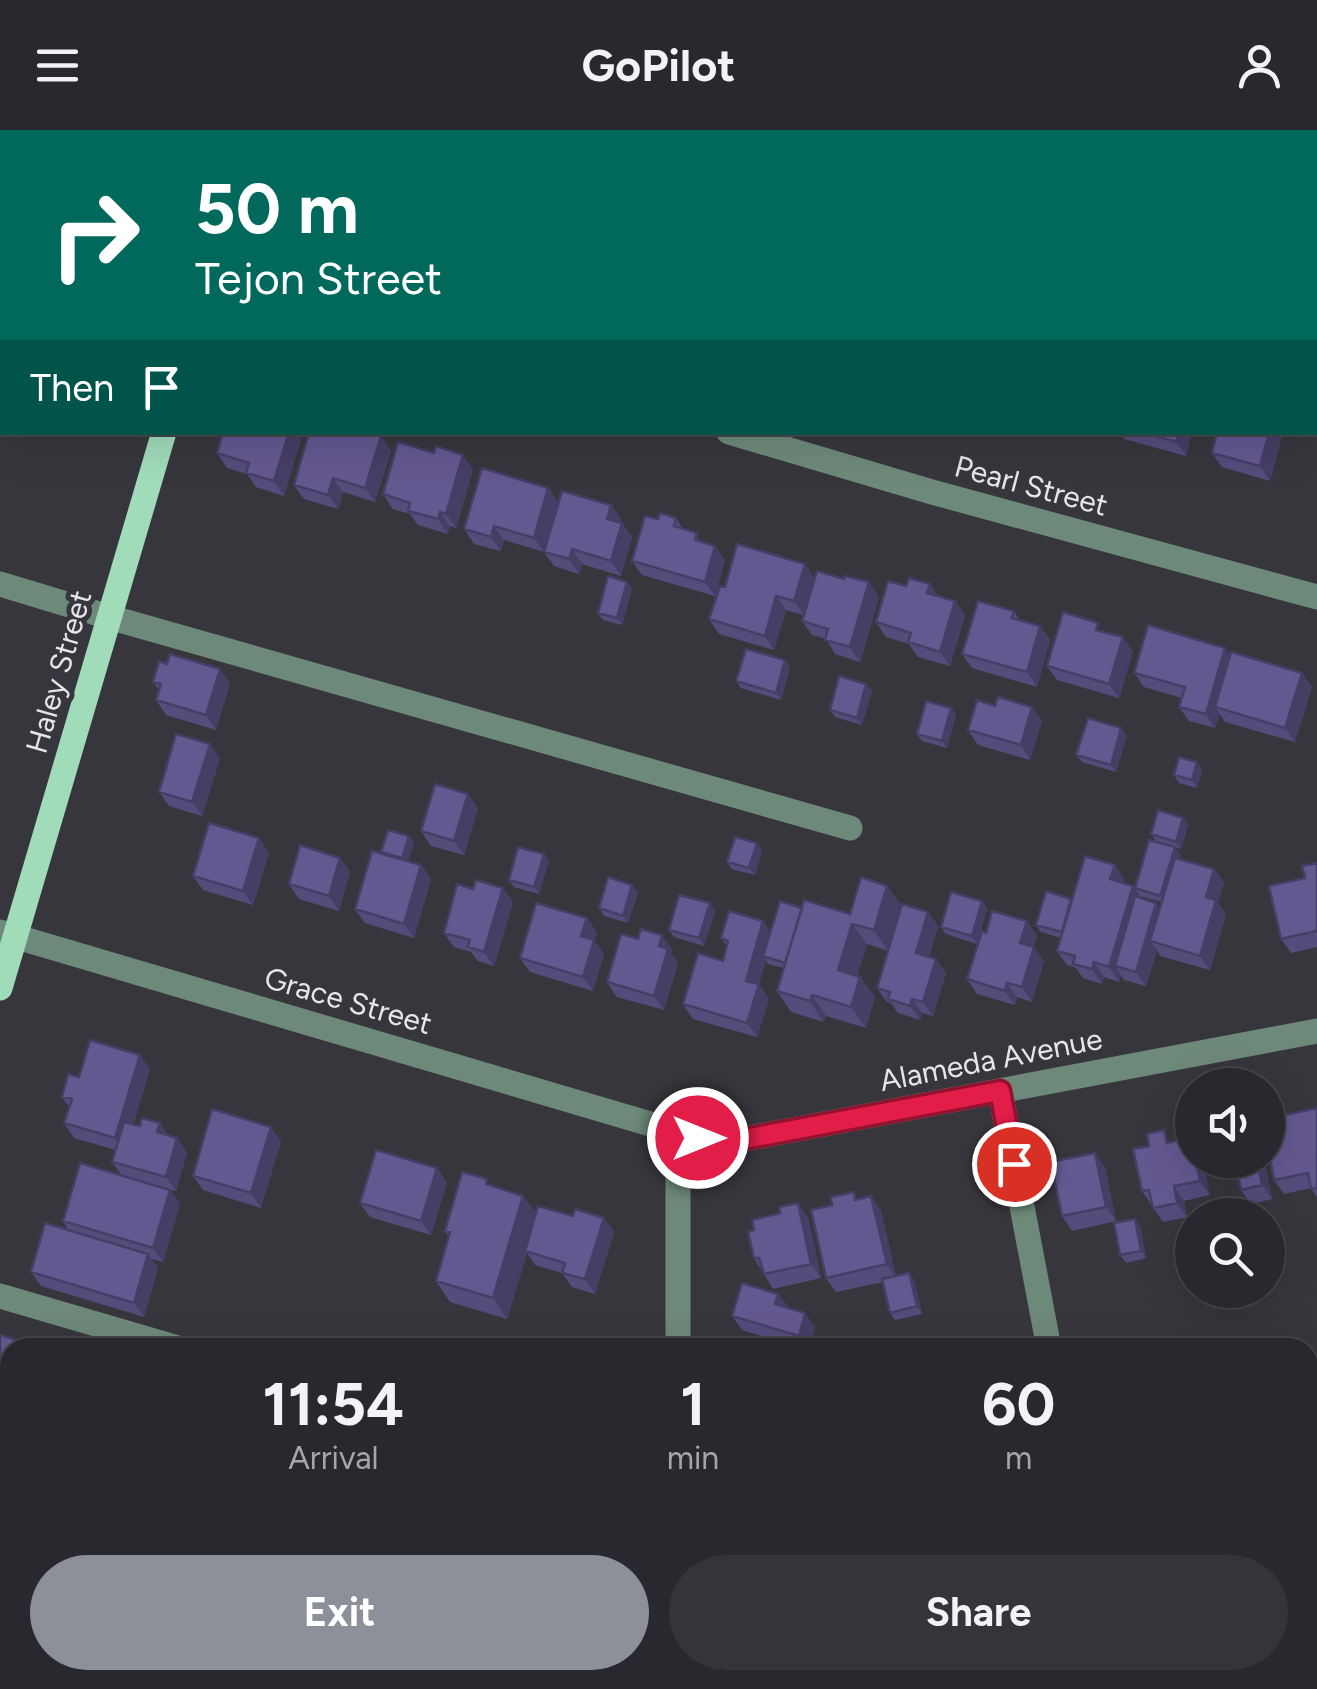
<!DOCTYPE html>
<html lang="en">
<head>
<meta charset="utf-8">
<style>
  body { margin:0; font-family:Figtree,sans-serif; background:#35343a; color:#f1f3f6; height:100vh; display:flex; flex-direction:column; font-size:38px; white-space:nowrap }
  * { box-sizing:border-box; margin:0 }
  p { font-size:32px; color:#a5a6aa }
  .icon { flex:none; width:55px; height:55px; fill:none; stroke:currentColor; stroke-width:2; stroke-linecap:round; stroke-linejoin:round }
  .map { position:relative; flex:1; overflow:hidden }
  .panel { position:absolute; left:0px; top:1208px; width:1318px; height:352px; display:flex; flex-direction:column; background:#29282e; border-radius:30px 30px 0 0; box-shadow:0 10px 40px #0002,0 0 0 2px #45444a }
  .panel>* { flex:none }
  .hud { position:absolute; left:0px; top:0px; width:1318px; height:305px; box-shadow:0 10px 40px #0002,0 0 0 2px #45444a; background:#00695c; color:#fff; overflow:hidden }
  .fabs { position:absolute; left:1175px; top:938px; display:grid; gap:20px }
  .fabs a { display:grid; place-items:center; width:110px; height:110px; border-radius:50%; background:#29282e; box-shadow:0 10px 40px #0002,0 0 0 2px #45444a; font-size:50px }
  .pin { position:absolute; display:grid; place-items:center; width:85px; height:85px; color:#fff; margin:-42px; border:5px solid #fff; border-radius:50%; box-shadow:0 2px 10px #0007 }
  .me { position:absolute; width:110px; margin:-55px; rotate:90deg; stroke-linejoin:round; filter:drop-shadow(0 0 8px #0008) }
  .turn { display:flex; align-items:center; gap:35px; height:210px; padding:0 30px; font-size:45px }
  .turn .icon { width:130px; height:130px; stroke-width:2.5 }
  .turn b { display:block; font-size:70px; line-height:85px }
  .then { display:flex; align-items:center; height:95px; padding:0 30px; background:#0003; gap:20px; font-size:38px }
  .eta { display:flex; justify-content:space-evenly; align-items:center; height:170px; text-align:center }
  .eta b { font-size:60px; font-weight:700; line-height:70px }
  .action { display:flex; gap:20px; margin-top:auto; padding:20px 30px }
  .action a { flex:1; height:115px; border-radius:60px; background:#8c9099; color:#fff; font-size:40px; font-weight:700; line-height:115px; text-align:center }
  .action a+a { background:#35343a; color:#f1f3f6 }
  header { display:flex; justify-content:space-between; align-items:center; height:130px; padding:0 30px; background:#29282e; font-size:45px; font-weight:700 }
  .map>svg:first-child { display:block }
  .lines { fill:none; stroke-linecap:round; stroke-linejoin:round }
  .minor { stroke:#6d8979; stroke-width:25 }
  .major { stroke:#a0dbba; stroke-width:25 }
  .wall { fill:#564c7c; fill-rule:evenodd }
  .shaded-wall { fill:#463e65 }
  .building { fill:#645890; stroke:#463e65; stroke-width:2.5 }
  .route-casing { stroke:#92132f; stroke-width:25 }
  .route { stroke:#e11d48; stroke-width:18 }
  .labels { text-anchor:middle; stroke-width:10; stroke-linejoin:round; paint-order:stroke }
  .street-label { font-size:30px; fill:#e6e5e9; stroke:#37363d }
</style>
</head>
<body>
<header><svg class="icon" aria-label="menu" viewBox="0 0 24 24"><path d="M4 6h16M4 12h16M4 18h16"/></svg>GoPilot<svg class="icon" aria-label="person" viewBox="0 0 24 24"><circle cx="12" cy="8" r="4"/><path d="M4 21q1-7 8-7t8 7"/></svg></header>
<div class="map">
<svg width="1317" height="1559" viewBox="0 0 1317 1559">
  <rect width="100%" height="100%" fill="#37363d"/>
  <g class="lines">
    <path class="minor" d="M0 89 2 90
      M729 302 932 362 1317 467
      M0 454 109 487 850 698
      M0 802 718 1014 1317 901
      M1000 961 1049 1218
      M678 1003V1218
      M0 1166 178 1218
      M1308 1331 1317 1334
      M0 1524 10 1527
      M86 1550 116 1559
      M648 1559 651 1550"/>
    <path class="major" d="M252 2 253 0
      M0 858 164 302"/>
  </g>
  <path class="wall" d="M1147 0H1204L1203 2H1156Z
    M223 302H296L301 309 284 366 256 357 247 344 227 338 217 323Z
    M1120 302H1192L1186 326 1124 309Z
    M1217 302H1283L1270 351 1222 337 1212 323Z
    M381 306 391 321 375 372 343 362 338 379 304 369 294 355Z
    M473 339 456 398 450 396 448 404 418 395 410 384 393 379 383 364Z
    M548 358 558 372 544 422 504 410 501 421 474 414 464 399Z
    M611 375 621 389 620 393H622L632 407 621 446 582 434 579 444 554 436 544 422Z
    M676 388 683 399 703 412 715 416 725 430 715 466 642 445 632 431 658 389Z
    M815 448 879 467 860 532 835 524 826 509 812 505 802 491 804 485 786 480 774 520 719 504 709 489 725 457Z
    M930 454 938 466 955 471 965 485 950 536 918 527 909 514 886 507 876 492 906 456Z
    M632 459 622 495 603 490 598 483Z
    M1014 481 1020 491 1040 496 1050 510 1037 557 972 538 962 524Z
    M1104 502 1133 522 1119 568 1057 550 1047 536Z
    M1230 525 1302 543 1312 557 1295 612 1225 592 1220 584 1215 598 1189 591 1179 577 1182 568 1144 557 1134 543Z
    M785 530 790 537 781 570 741 558 736 551Z
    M153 552 230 553 216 600 166 585 156 570 159 560Z
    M872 561 862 595 835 587 830 580Z
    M995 576 1032 577 1042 591 1030 630 978 615 968 600Z
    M951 578 956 585 947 618 922 611 917 604Z
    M1127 605 1116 642 1082 632 1076 625Z
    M220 628 202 686 169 676 159 662Z
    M1197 632 1202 640 1197 658 1179 653 1174 645Z
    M478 678 464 725 431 716 421 701Z
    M1183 688 1188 695 1181 719 1156 711 1151 704Z
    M409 706 414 713 408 732 421 735 431 749 414 808 365 793 355 779 383 724 381 722Z
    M757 713 762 720 755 745 732 739 727 732Z
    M269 723 253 775 203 760 193 746Z
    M1180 724 1178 729 1214 739 1224 753 1218 773 1226 784 1210 840 1160 826 1157 820 1146 856 1124 850 1121 845 1119 852 1104 847 1102 854 1083 848 1076 838 1067 835 1057 821 1061 808 1041 802 1036 795 1115 735 1124 749 1123 753 1135 758ZM1140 766 1162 772 1160 778 1142 768Z
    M340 728 350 742 339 781 299 769 289 754Z
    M549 731 539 764 514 757 509 750Z
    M1317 733V817L1291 823 1281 809 1305 748Z
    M638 762 628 793 604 786 599 778Z
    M982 771 987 779 977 814 946 804 941 797Z
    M513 772 494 836 478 831 471 822 454 817 444 803Z
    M902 776 928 782 938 796 929 827 946 843 933 886 922 883 920 890 898 883 891 873 887 872 877 858 888 821 867 814 857 846 860 847 875 867 866 898 826 886 824 892 791 882 777 861 784 838 768 834 766 830 759 854 769 869 757 907 693 889 683 874 723 831 727 816 721 808 763 791 770 802 802 778 850 784Z
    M715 781 704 816 674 807 669 800Z
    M1027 791 1037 806 1033 817 1044 831 1032 872 1017 867 1015 875 977 864 967 849 986 803Z
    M597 802 594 811 604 824 593 861 530 842 520 828Z
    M672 819 671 823 678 833 664 880 617 867 607 852Z
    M150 939 133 994 140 996 160 993 168 1006 177 1008 187 1023 176 1061 170 1060 180 1074 163 1132 151 1129 158 1138 144 1187 41 1156 31 1142 69 1101 63 1091 122 1046 112 1032 116 1020 74 1008 64 993 69 977 62 967 79 947Z
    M1317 978V1067L1311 1058 1284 1064 1274 1050 1282 993Z
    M1192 1007 1210 1065 1184 1071 1187 1087 1163 1092 1142 1061 1149 1016Z
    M281 1011 261 1078 203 1060 193 1046Z
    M1264 1030 1272 1069 1251 1074 1241 1060Z
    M1105 1037 1116 1091 1072 1101 1062 1086Z
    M437 1038 447 1053 431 1105 370 1087 360 1073Z
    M491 1056 523 1066 536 1084 604 1088 614 1102 595 1164 572 1157 562 1143 535 1135 527 1123 507 1189 450 1172 436 1151 449 1107 445 1101Z
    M871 1066 881 1081 896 1146 914 1150 922 1184 895 1190 890 1183 883 1152 836 1162 826 1148Z
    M808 1087 821 1148 773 1159 754 1128Z
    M1140 1096 1146 1128 1126 1133 1120 1125Z
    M778 1164 788 1177 815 1197 809 1218H801L742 1200 732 1186Z
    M0 1205 10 1218V1259L0 1256Z
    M0 1300 10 1303V1430L0 1427Z
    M1317 1420V1541L1308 1538V1437Z
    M484 1550H569L566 1559H481Z
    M731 1550H890L887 1559H737Z"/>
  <path class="shaded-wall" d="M1190 0H1204L1203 2H1192Z
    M1317 219V244L1315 252V226Z
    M289 302H296L301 309 284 366 274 351Z
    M1179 302H1192L1186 326 1176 312Z
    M1269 302H1283L1270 351 1260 336Z
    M381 306 391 321 375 372 365 358Z
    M463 325 473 339 456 398 446 384Z
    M333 348 343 362 338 379 328 365Z
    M548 358 558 372 544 422 534 408Z
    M611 375 621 389 617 403 607 389Z
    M440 382 450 396 448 404 438 389Z
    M622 393 632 407 621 446 611 431Z
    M494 396 504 410 501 421 491 407Z
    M715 416 725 430 715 466 705 452Z
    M572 419 582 434 579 444 569 429Z
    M805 434 815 449 804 485 794 471Z
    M627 452 632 459 622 495 617 488Z
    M869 452 879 467 860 532 850 517Z
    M930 454 940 469 927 463Z
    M776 466 786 480 774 520 765 506Z
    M955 471 965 485 950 536 940 522Z
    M1040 496 1050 510 1037 557 1027 542Z
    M1123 507 1133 522 1119 568 1109 554Z
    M1225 518 1235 532 1215 577 1220 584 1215 598 1206 584Z
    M785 530 790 537 781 570 776 563Z
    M220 539 230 553 216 600 206 585Z
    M1302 543 1312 557 1295 612 1285 598Z
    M866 554 872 561 862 595 857 588Z
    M1032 577 1042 591 1030 630 1021 615Z
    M951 578 956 585 947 618 942 611Z
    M1121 598 1127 605 1116 642 1111 635Z
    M210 614 220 628 202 686 192 672Z
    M1197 632 1202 640 1197 658 1192 650Z
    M468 664 478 678 464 725 454 711Z
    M1183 688 1188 695 1181 719 1176 712Z
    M409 706 414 713 407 735 402 728Z
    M259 708 269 723 253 775 243 761Z
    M757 713 762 720 755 745 749 738Z
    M1175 717 1180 724 1165 773 1160 766Z
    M544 724 549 731 539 764 534 757Z
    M340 728 350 742 339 781 329 766Z
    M421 735 431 749 414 808 404 794Z
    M1115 735 1124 749 1120 763 1110 749Z
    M1214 739 1224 753 1218 773 1226 784 1210 840 1200 826 1206 767Z
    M632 755 638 762 628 793 623 786Z
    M887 756 902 776 888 821 874 800Z
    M1133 756 1143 770 1115 836 1121 845 1119 852 1109 837Z
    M503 758 513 772 494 836 484 822Z
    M982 771 987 779 977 814 972 806Z
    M710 773 715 781 704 816 699 808Z
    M1156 773 1166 787 1150 811 1157 820 1146 856 1136 842Z
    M928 782 938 796 926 837 916 823Z
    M587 788 597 802 594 811 604 824 593 861 583 847 581 806Z
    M763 791 773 806 763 826 766 830 756 865 746 851Z
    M1027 791 1037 806 1030 827 1020 813Z
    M852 794 867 814 853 861 838 840Z
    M662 805 672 819 671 823 678 833 664 880 654 866 659 816Z
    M1034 817 1044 831 1032 872 1022 857Z
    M936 829 946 843 933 886 923 872Z
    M1094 832 1104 847 1102 854 1092 839Z
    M860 847 875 867 866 898 851 877Z
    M1007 853 1017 867 1015 875 1005 861Z
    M759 854 769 869 757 907 747 893Z
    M812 865 826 886 824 892 810 871Z
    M912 869 922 883 920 890 910 876Z
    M140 925 150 939 125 1023 115 1008Z
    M160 993 169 1008 157 1002Z
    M271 997 281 1011 261 1078 251 1063Z
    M177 1008 187 1023 176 1061 166 1047Z
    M1095 1023 1105 1037 1116 1091 1106 1077Z
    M1196 1030H1203L1210 1065 1200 1051Z
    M1257 1030H1264L1272 1069 1262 1055Z
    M437 1038 447 1053 431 1105 421 1091Z
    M1174 1056 1184 1071 1187 1087 1177 1073Z
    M170 1060 180 1074 163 1132 153 1118Z
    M523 1066 538 1086 525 1121 527 1123 507 1189 493 1168Z
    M871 1066 881 1081 897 1149 887 1134Z
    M1243 1068 1248 1076 1250 1085H1246Z
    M798 1073 808 1087 821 1148 811 1134Z
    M604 1088 614 1102 595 1164 585 1149Z
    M1135 1089 1140 1096 1146 1128 1141 1121Z
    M148 1124 158 1138 144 1187 134 1173Z
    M909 1143 914 1150 922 1184 917 1176Z
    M778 1164 788 1178 775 1174Z
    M805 1183 815 1197 809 1218H807L799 1206Z
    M536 1550H542L548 1559H534Z
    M555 1550H569L566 1559H561Z
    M869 1550H890L887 1559H867Z"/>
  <path class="building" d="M459 0H486V2H458Z
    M1217 0H1268L1267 2H1216Z
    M1315 34H1317V106H1315Z
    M1317 137V159L1315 158V145Z
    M2 235V283L0 282V244Z
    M223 302H289L274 351 246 343 249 333 217 323Z
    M309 302H367L381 306 365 358 333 348 328 365 294 355Z
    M1141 302H1179L1176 312Z
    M1217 302H1269L1260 336 1212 323Z
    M398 312 434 323 436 316 463 325 446 384 440 382 438 389 408 381 410 373 383 364Z
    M482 338 548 358 534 408 494 396 491 407 464 399Z
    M562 361 611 375 607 389 622 393 611 431 572 419 569 429 544 422Z
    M660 383 676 388 674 396 697 403 695 410 715 416 705 452 632 431 645 386 658 389Z
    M737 414 805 434 794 471 776 466 765 506 709 489 720 456 725 457Z
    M817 441 844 449 845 446 869 452 850 517 825 510 828 499 802 491Z
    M608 446 627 452 617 488 598 483Z
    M909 448 930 454 927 463 955 471 940 522 908 512 911 503 876 492 888 451 906 456Z
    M978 471 1014 481 1012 488 1040 496 1027 542 962 524Z
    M1063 482 1098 493 1096 500 1123 507 1109 554 1047 536Z
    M1148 495 1225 518 1206 584 1179 577 1185 557 1134 543Z
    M746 519 785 530 776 563 736 551Z
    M1231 522 1302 543 1285 598 1215 577Z
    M170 524 220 539 206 585 156 570 161 554 153 552 159 531 167 534Z
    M839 546 866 554 857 588 830 580Z
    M998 567 1032 577 1021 615 968 600 977 570 995 576Z
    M926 571 951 578 942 611 917 604Z
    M1088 588 1121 598 1111 635 1076 625Z
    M176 604 210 614 192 672 159 662Z
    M1179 627 1197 632 1192 650 1174 645Z
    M435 654 468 664 454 711 421 701Z
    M1158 680 1183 688 1176 712 1151 704Z
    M209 693 259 708 243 761 193 746Z
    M388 700 409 706 402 728 381 722Z
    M735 707 757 713 749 738 727 732Z
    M1149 710 1175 717 1160 766 1135 758Z
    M300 715 340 728 329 766 289 754Z
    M518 717 544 724 534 757 509 750Z
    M372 721 421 735 404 794 355 779Z
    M1085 726 1115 735 1110 749 1133 756 1109 837 1094 832 1092 839 1073 834 1075 826 1057 821Z
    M1175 728 1214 739 1206 767 1216 770 1200 826 1150 811Z
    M1317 733V801L1281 809 1269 756 1305 748 1302 736Z
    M608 747 632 755 623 786 599 778Z
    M861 747 887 756 874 800 852 794 838 840 860 847 851 877 812 865 810 871 777 861 804 770 850 784Z
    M476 750 503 758 484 822 468 817 470 810 444 803 457 754 473 759Z
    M1046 761 1071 769 1062 802 1036 795Z
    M951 762 982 771 972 806 941 797Z
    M679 765 710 773 699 808 669 800Z
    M1135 766 1156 773 1136 842 1115 836Z
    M780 771 802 778 785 833 763 826Z
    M536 773 587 788 581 806 594 810 583 847 520 828Z
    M902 774 928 782 916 823 936 829 923 872 912 869 910 876 888 869 890 862 877 858Z
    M729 781 763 791 746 851 759 854 747 893 683 874 698 823 723 831 728 811 721 808Z
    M992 781 1027 791 1020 813 1034 817 1022 857 1007 853 1005 861 967 849 982 801 986 803Z
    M641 799 662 805 659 816 668 819 654 866 607 852 621 804 638 809Z
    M90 910 140 925 115 1008 64 993 72 969 62 967 68 944 79 947Z
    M1317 978V1058L1311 1059 1308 1043 1274 1050 1268 1018V996L1282 993 1280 986Z
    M212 979 271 997 251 1063 193 1046Z
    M142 988 160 993 157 1002 177 1008 166 1047 112 1032 124 992 140 996Z
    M1164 1000 1167 1013 1192 1007V1030H1196L1200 1051 1174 1056 1177 1073 1153 1078 1149 1060 1142 1061 1133 1019 1149 1016 1147 1004Z
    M376 1020 437 1038 421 1091 360 1073Z
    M1095 1023 1106 1077 1062 1086 1051 1032Z
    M1235 1030H1257L1262 1055 1241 1060Z
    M80 1033 170 1060 153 1118 63 1091Z
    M462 1042 487 1049 486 1054 523 1066 493 1168 436 1151 450 1102 445 1101Z
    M854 1062 855 1070 871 1066 887 1134 826 1148 811 1080 832 1075 831 1067Z
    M1243 1068 1246 1085H1202L1201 1077Z
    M798 1073 811 1134 764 1144 759 1128H754L748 1102 754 1100 752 1090 780 1083 779 1077Z
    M538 1076 573 1086 575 1079 604 1088 585 1149 562 1143 565 1133 525 1121Z
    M1135 1089 1141 1121 1120 1125 1114 1093Z
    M45 1093 148 1124 134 1173 31 1142Z
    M909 1143 917 1176 890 1183 882 1149Z
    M742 1153 778 1164 775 1174 805 1183 799 1206 732 1186Z
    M0 1205 43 1218H10V1248L0 1245Z
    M0 1300 10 1303V1414L0 1411Z
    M1313 1419 1317 1420V1524L1308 1522V1437Z
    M484 1550H536L534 1559H481Z
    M752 1550H869L867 1559H785Z
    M987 1550H999L1032 1559H985Z"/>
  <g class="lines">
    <g class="route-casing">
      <path id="route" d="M698 1008 718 1014 1000 961 1014 1034"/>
    </g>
    <use href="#route" class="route"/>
  </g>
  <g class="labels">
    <g class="street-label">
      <text transform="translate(1031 356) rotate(15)" y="10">Pearl Street</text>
      <text transform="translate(59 542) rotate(-74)" y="10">Haley Street</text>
      <text transform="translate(348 871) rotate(16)" y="10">Grace Street</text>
      <text transform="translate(991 930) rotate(-11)" y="10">Alameda Avenue</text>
    </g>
  </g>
</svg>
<div class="fabs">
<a><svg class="icon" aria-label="sound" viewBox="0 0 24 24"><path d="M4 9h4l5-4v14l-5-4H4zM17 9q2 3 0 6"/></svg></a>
<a><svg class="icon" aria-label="search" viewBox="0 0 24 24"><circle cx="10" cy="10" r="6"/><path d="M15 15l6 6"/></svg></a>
</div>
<div class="pin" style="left:1014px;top:1034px;background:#d93025"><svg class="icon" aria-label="arrive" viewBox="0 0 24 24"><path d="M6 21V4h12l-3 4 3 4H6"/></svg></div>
<svg class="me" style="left:698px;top:1008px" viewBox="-20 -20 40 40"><circle r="17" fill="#e11d48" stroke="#fff" stroke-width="3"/><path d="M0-11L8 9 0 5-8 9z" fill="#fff"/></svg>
<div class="hud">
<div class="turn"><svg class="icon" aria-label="right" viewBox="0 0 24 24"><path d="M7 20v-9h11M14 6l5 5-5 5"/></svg><div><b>50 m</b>Tejon Street</div></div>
<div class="then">Then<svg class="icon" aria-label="arrive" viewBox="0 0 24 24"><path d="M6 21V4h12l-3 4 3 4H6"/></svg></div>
</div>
<section class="panel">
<div class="eta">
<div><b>11:54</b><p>Arrival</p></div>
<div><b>1</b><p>min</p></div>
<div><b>60</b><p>m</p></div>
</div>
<div class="action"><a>Exit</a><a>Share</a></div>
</section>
</div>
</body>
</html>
